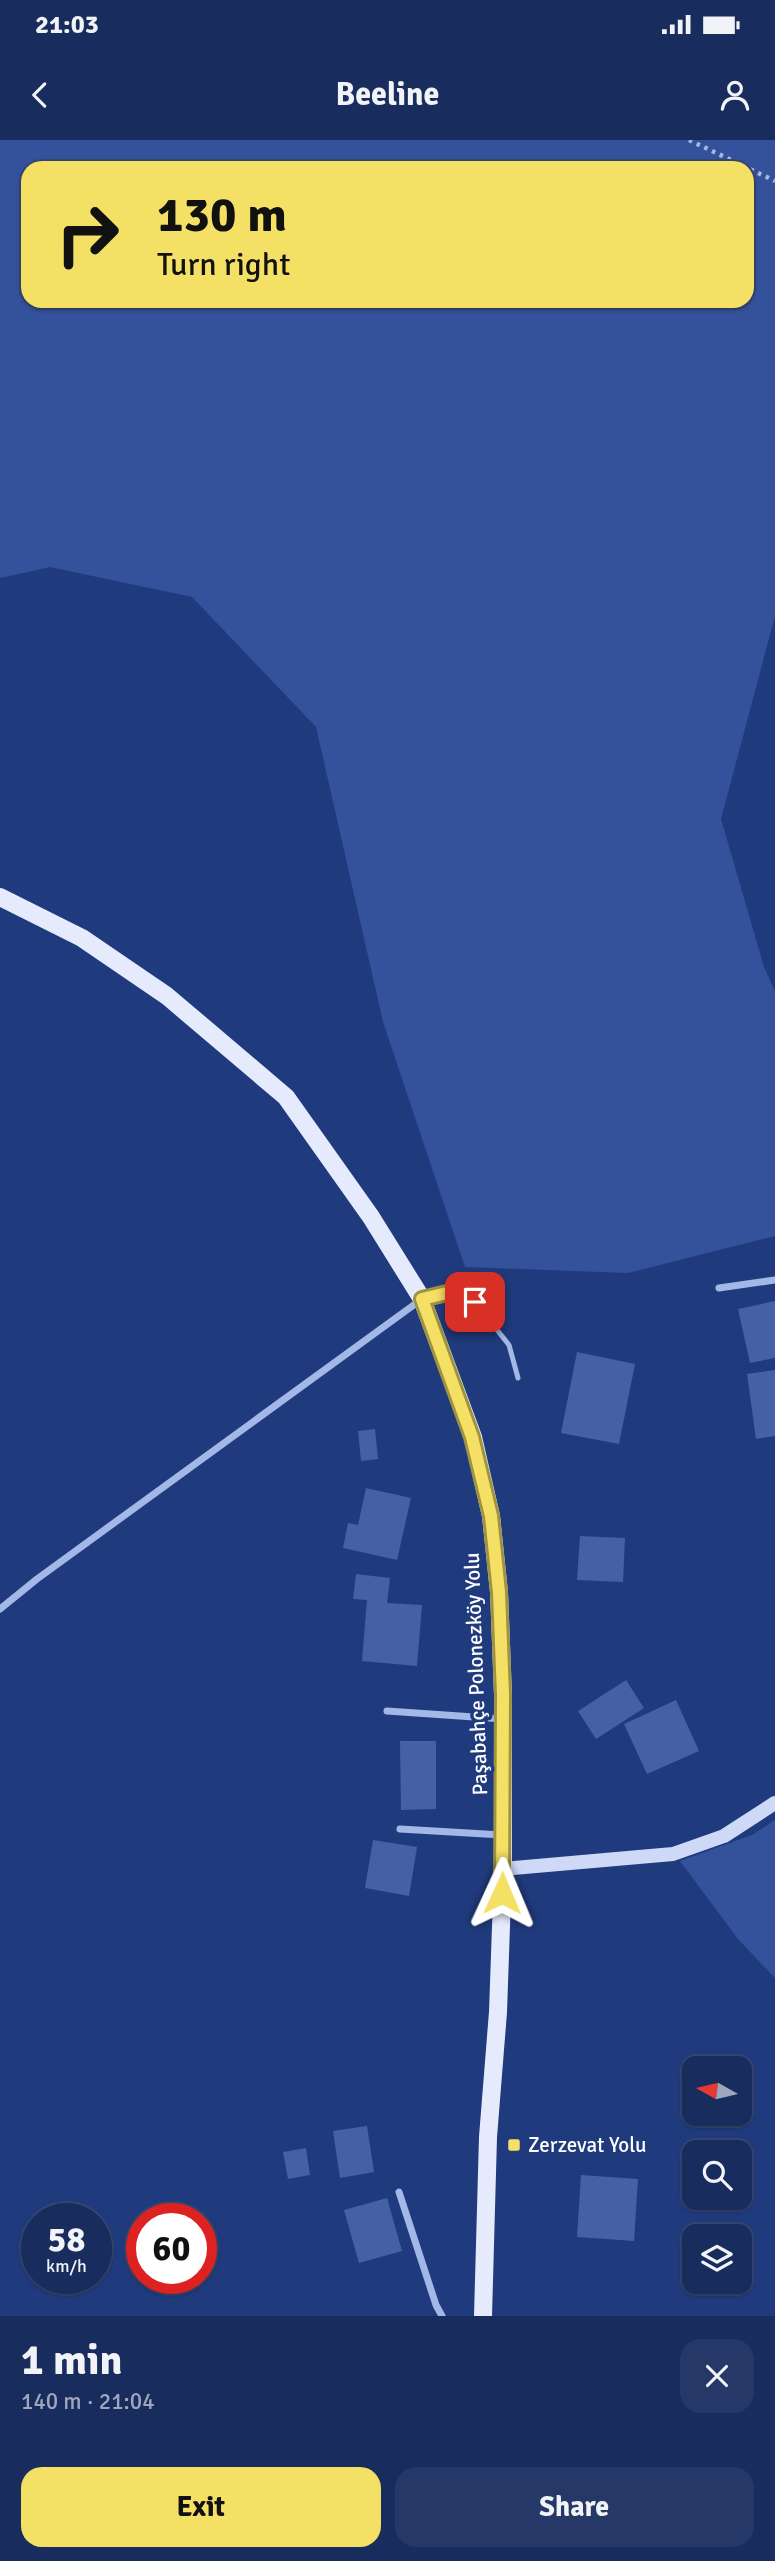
<!DOCTYPE html>
<html lang="en">
<head>
<meta charset="utf-8">
<style>
  body { margin:0; font-family:Signika,sans-serif; background:#253867; color:#f1f3f6; height:100vh; display:flex; flex-direction:column; font-size:26px; white-space:nowrap }
  * { box-sizing:border-box; margin:0 }
  p { font-size:23px; color:#9fa7bc }
  .icon { flex:none; width:38px; height:38px; fill:none; stroke:currentColor; stroke-width:2; stroke-linecap:round; stroke-linejoin:round }
  .map { position:relative; height:2176px; overflow:hidden }
  .panel { display:flex; flex-direction:column; background:#182c5e; flex:1 }
  .panel>* { flex:none }
  .guide { position:absolute; left:21px; top:21px; width:733px; height:147px; border-radius:21px; box-shadow:0 2px 5px #0004,0 0 0 2px #364873; background:#f4e064; color:#111; overflow:hidden }
  .needle { width:46px; rotate:278deg }
  .controls { position:absolute; left:682px; top:1916px; display:grid; gap:14px }
  .controls a { display:grid; place-items:center; width:70px; height:70px; border-radius:14px; background:#182c5e; box-shadow:0 2px 5px #0004,0 0 0 2px #364873; font-size:35px }
  .speed { position:absolute; left:21px; top:2063px; display:flex; gap:14px; font-size:35px; font-weight:700; text-align:center }
  .speed>* { display:grid; place-content:center; width:91px; height:91px; border-radius:50%; background:#182c5e; box-shadow:0 2px 5px #0004,0 0 0 2px #364873; line-height:1 }
  .speed small { font-size:18px; font-weight:400 }
  .speed .limit { border:10px solid #d22; background:#fff; color:#111 }
  .pin { position:absolute; display:grid; place-items:center; width:60px; height:60px; color:#fff; margin:-30px; border-radius:14px; box-shadow:0 4px 10px #0006 }
  .me { position:absolute; width:77px; margin:-38px; rotate:1deg; stroke-linejoin:round; filter:drop-shadow(0 0 5px #0008) }
  .turn { display:flex; align-items:center; gap:24px; height:147px; padding:0 21px; font-size:32px }
  .turn .icon { width:91px; height:91px; stroke-width:2.5 }
  .turn b { display:block; font-size:49px; line-height:60px }
  .round { display:grid; place-items:center; flex:none; width:74px; height:74px; border-radius:21px; background:#253867 }
  .headline { display:flex; align-items:center; justify-content:space-between; height:119px; padding:0 21px }
  h1 { font-size:42px; font-weight:800; line-height:52px }
  .action { display:flex; gap:14px; margin-top:auto; padding:14px 21px }
  .action a { flex:1; height:80px; border-radius:21px; background:#f4e064; color:#111; font-size:28px; font-weight:800; line-height:80px; text-align:center }
  .action a+a { background:#253867; color:#f1f3f6 }
  .status { display:flex; justify-content:space-between; align-items:center; height:49px; padding:0 35px; background:#182c5e; direction:ltr }
  .status svg { height:19px; fill:currentColor }
  header { display:flex; justify-content:space-between; align-items:center; height:91px; padding:0 21px; background:#182c5e; font-size:32px; font-weight:800 }
  .map>svg:first-child { display:block }
  .green { fill:#33529b; fill-rule:evenodd }
  .building { fill:#4461a5 }
  .lines { fill:none; stroke-linecap:round; stroke-linejoin:round }
  .path { stroke:#a3b8e7; stroke-width:4.5; stroke-dasharray:3.5 5; stroke-linecap:butt }
  .lane { stroke:#a3b8e7; stroke-width:5 }
  .street { stroke:#a3b8e7; stroke-width:7 }
  .secondary { stroke:#cdd9f6; stroke-width:14 }
  .primary { stroke:#e5ebfd; stroke-width:18 }
  .route-casing { stroke:#9f9241; stroke-width:18 }
  .route { stroke:#f4e064; stroke-width:12 }
  .poi-dot { fill:#f4e064; stroke:#203b7d; stroke-width:2.5 }
  .labels { text-anchor:middle; stroke-width:7; stroke-linejoin:round; paint-order:stroke }
  .street-label { font-size:21px; fill:#fff; stroke:#203b7d }
  .poi-label { font-size:21px; fill:#fff; stroke:#203b7d; text-anchor:start }
</style>
</head>
<body>
<div class="status"><b>21:03</b><svg viewBox="0 0 49 12"><path d="M0 12V9h3v3zM5 12V6h3v6zM10 12V3h3v9zM15 12V0h3v12zM26 1h20v11H26zM47 4h2v5h-2z"/></svg></div>
<header><svg class="icon" aria-label="back" viewBox="0 0 24 24"><path d="M15 5l-7 7 7 7"/></svg>Beeline<svg class="icon" aria-label="person" viewBox="0 0 24 24"><circle cx="12" cy="8" r="4"/><path d="M4 21q1-7 8-7t8 7"/></svg></header>
<div class="map">
<svg width="775" height="2176" viewBox="0 0 775 2176">
  <rect width="100%" height="100%" fill="#203b7d"/>
  <path class="green" d="M0 0H775V476L721 679 764 827 775 851V1096L628 1133 465 1127 383 882 316 587 192 457 50 427 0 438ZM28 28H747V161H28Z
    M775 1680V1838L738 1799 680 1721 752 1695Z"/>
  <path class="building" d="M775 1161V1218L750 1223 738 1169Z
    M577 1212 635 1224 619 1304 561 1293Z
    M775 1230V1296L756 1299 747 1234Z
    M375 1289 378 1319 361 1321 358 1291Z
    M366 1348 411 1358 397 1420 343 1408 348 1383 358 1385Z
    M580 1396 625 1398 623 1442 577 1440Z
    M356 1434 390 1438 387 1463 422 1465 417 1526 362 1521 367 1460 353 1459Z
    M626 1540 644 1568 596 1599 578 1571Z
    M676 1560 699 1611 647 1634 624 1584Z
    M400 1601H436V1669L401 1670Z
    M373 1700 417 1707 409 1756 365 1748Z
    M367 1986 374 2032 340 2038 333 1991Z
    M306 2008 310 2035 288 2039 283 2012Z
    M581 2035 638 2039 634 2101 577 2097Z
    M387 2058 402 2111 359 2123 344 2070Z"/>
  <g class="lines">
    <path class="path" d="M689 0 775 41"/>
    <path class="lane" d="M425 1158 451 1152 475 1162 509 1205 518 1238"/>
    <path class="street" d="M719 1148 775 1140
      M0 1469 37 1439 422 1159
      M387 1571 503 1579
      M400 1689 502 1695
      M399 2052 436 2165 442 2176"/>
    <path class="secondary" d="M503 1729 673 1714 724 1696 775 1663"/>
    <path class="primary" d="M0 757 82 798 167 856 286 957 371 1077 422 1159 473 1297 491 1376 499 1452 503 1555V1729L498 1872 488 1997 483 2176"/>
  </g>
  <g class="lines">
    <g class="route-casing">
      <path id="route" d="M475 1162 451 1152 422 1159 472 1297 491 1376 499 1452 503 1555 502 1753"/>
    </g>
    <use href="#route" class="route"/>
  </g>
  <rect class="poi-dot" x="507" y="1998" width="14" height="14" rx="3.5"/>
  <g class="labels">
    <g class="street-label">
      <text transform="translate(476 1534) rotate(-92)" y="7">Paşabahçe Polonezköy Yolu</text>
    </g>
    <g class="poi-label">
      <text x="528" y="2012">Zerzevat Yolu</text>
    </g>
  </g>
</svg>
<div class="controls">
<a><svg class="needle" viewBox="-14 -14 28 28"><path d="M0-13l5 13h-10z" fill="#e53935"/><path d="M0 13l5-13h-10z" fill="#9fa7bc"/></svg></a>
<a><svg class="icon" aria-label="search" viewBox="0 0 24 24"><circle cx="10" cy="10" r="6"/><path d="M15 15l6 6"/></svg></a>
<a><svg class="icon" aria-label="layers" viewBox="0 0 24 24"><path d="M12 4l9 5-9 5-9-5zM3 14l9 5 9-5"/></svg></a>
</div>
<div class="speed"><div>58<small>km/h</small></div><div class="limit">60</div></div>
<div class="pin" style="left:475px;top:1162px;background:#d93025"><svg class="icon" aria-label="arrive" viewBox="0 0 24 24"><path d="M6 21V4h12l-3 4 3 4H6"/></svg></div>
<svg class="me" style="left:502px;top:1753px" viewBox="-20 -20 40 40"><path d="M0-17L14 15 0 8-14 15z" fill="#f4e064" stroke="#fff" stroke-width="4"/></svg>
<div class="guide">
<div class="turn"><svg class="icon" aria-label="right" viewBox="0 0 24 24"><path d="M7 20v-9h11M14 6l5 5-5 5"/></svg><div><b>130 m</b>Turn right</div></div>
</div>
</div>
<section class="panel">
<div class="headline"><div><h1>1 min</h1><p>140 m · 21:04</p></div><a class="round"><svg class="icon" aria-label="close" viewBox="0 0 24 24"><path d="M6 6l12 12M18 6L6 18"/></svg></a></div>
<div class="action"><a>Exit</a><a>Share</a></div>
</section>
</body>
</html>
